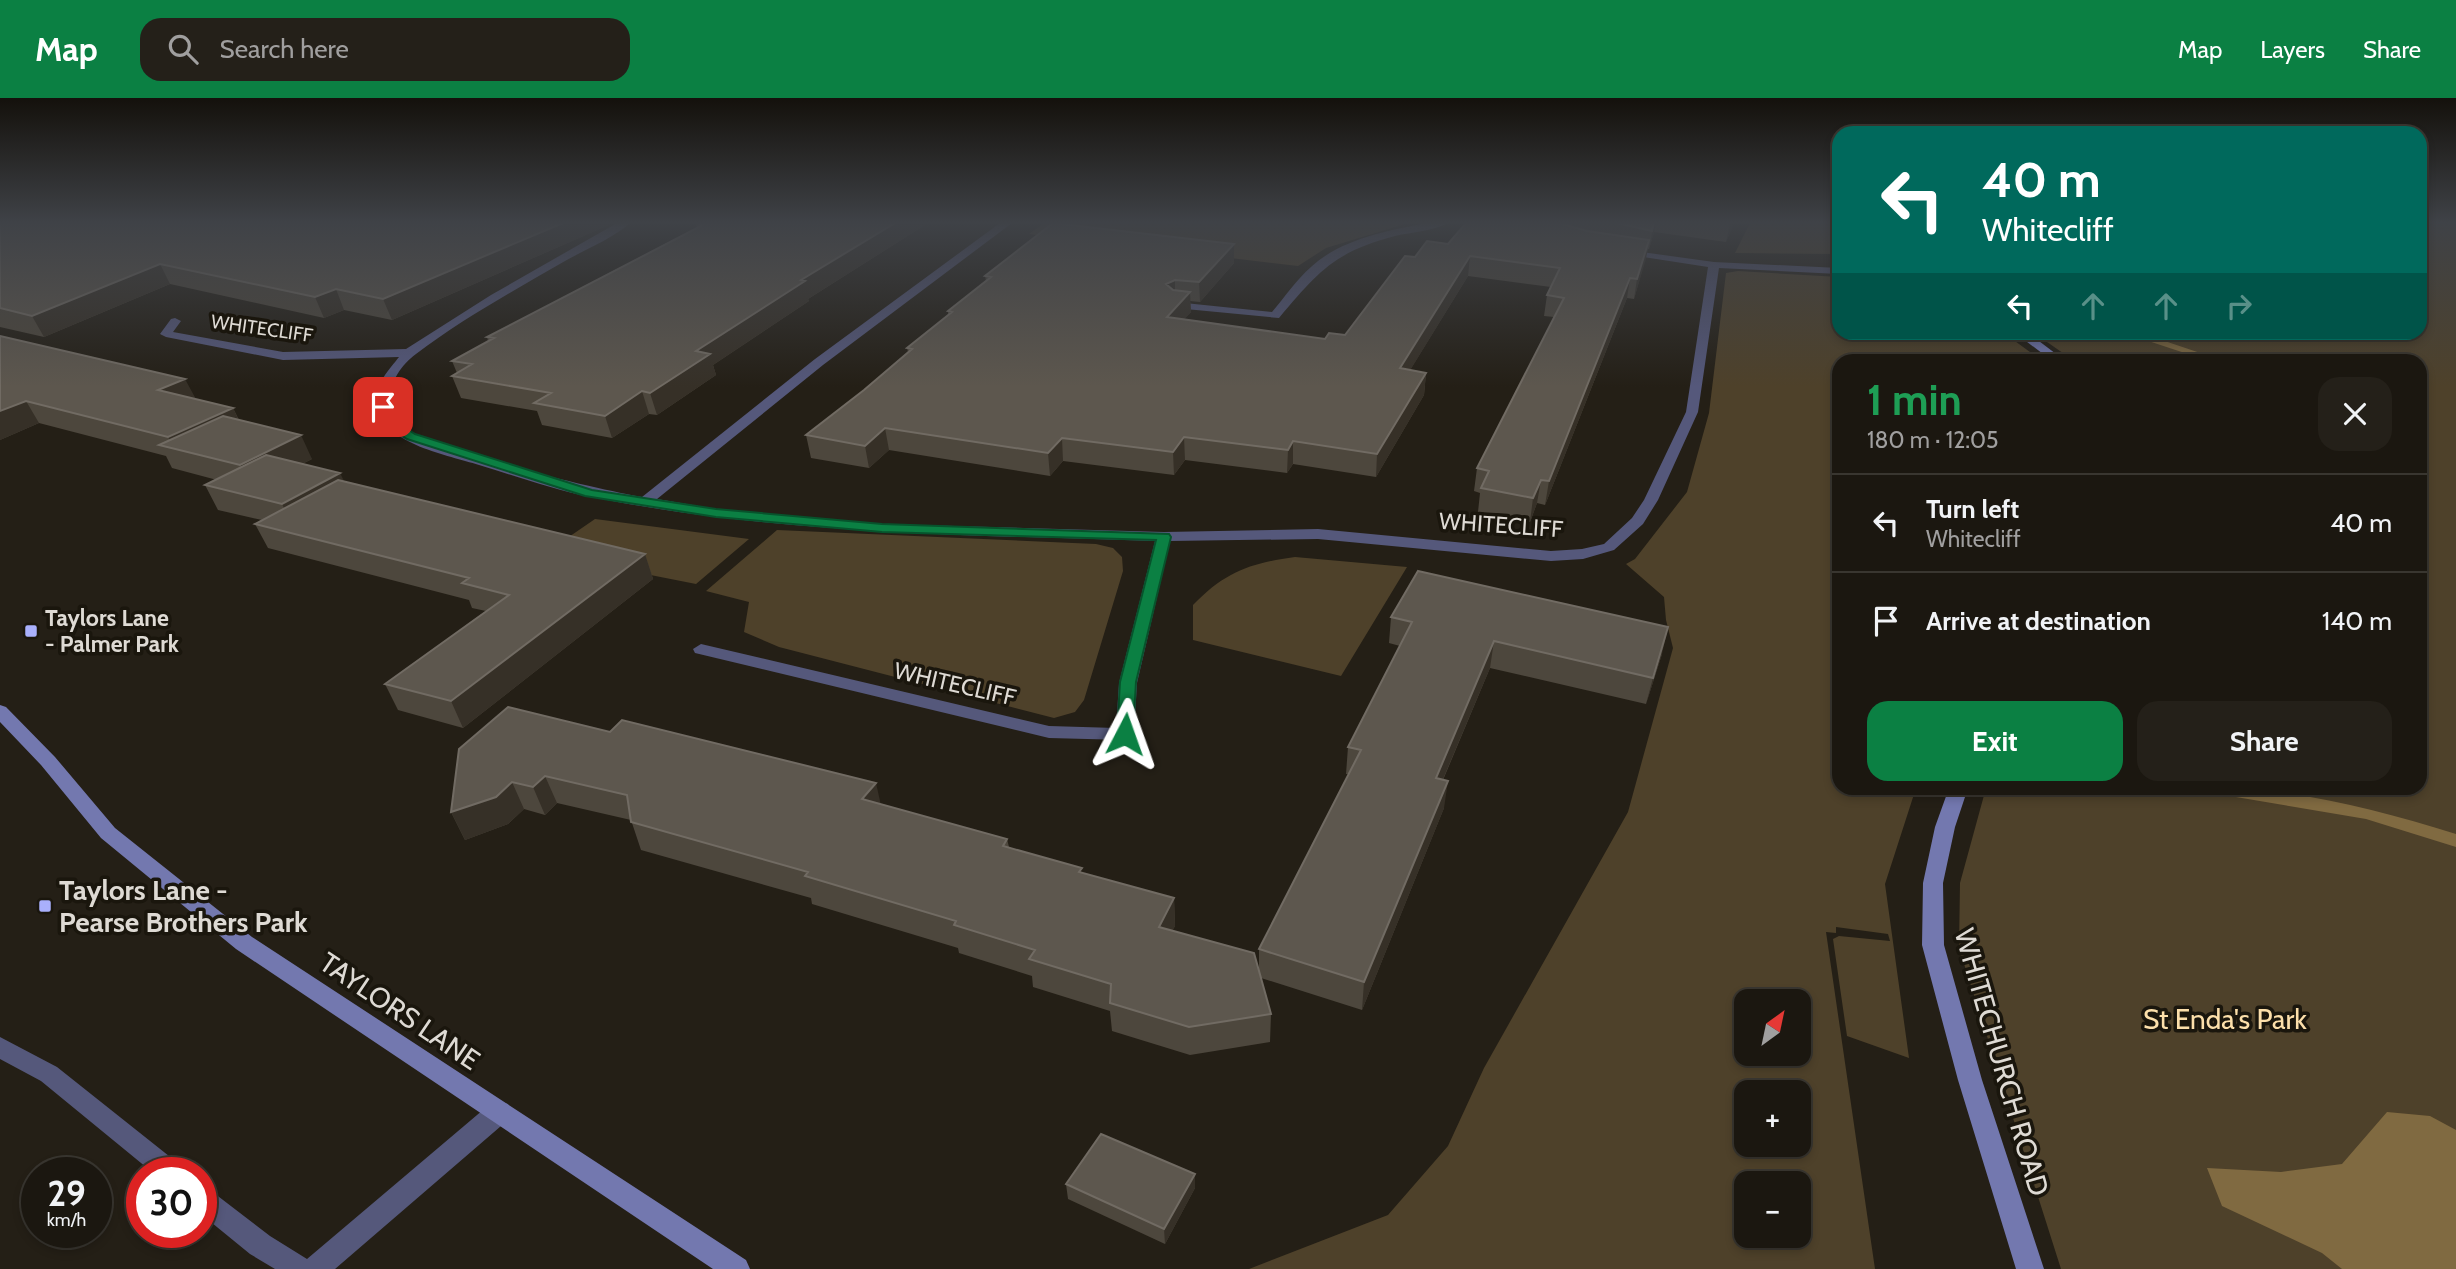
<!DOCTYPE html>
<html lang="en">
<head>
<meta charset="utf-8">
<style>
  body { margin:0; font-family:Cabin,sans-serif; background:#242019; color:#f1f3f6; height:100vh; display:flex; flex-direction:column; font-size:26px; white-space:nowrap }
  * { box-sizing:border-box; margin:0 }
  p { font-size:23px; color:#a09f9f }
  .icon { flex:none; width:38px; height:38px; fill:none; stroke:currentColor; stroke-width:2; stroke-linecap:round; stroke-linejoin:round }
  .map { position:relative; flex:1; overflow:hidden }
  .side { position:absolute; left:1832px; top:256px; width:595px; height:441px; display:flex; flex-direction:column; background:#1b1710; border-radius:21px; box-shadow:0 4px 10px #0003,0 0 0 2px #393630 }
  .side>* { flex:none }
  .top-card { position:absolute; left:1832px; top:28px; width:595px; height:214px; border-radius:21px; box-shadow:0 4px 10px #0003,0 0 0 2px #393630; background:#00695c; color:#fff; overflow:hidden }
  .needle { width:46px; rotate:33deg }
  .fabs { position:absolute; left:1734px; top:891px; display:grid; gap:14px }
  .fabs a { display:grid; place-items:center; width:77px; height:77px; border-radius:14px; background:#1b1710; box-shadow:0 4px 10px #0003,0 0 0 2px #393630; font-size:35px }
  .speed { position:absolute; left:21px; top:1059px; display:flex; gap:14px; font-size:35px; font-weight:700; text-align:center }
  .speed>* { display:grid; place-content:center; width:91px; height:91px; border-radius:50%; background:#1b1710; box-shadow:0 4px 10px #0003,0 0 0 2px #393630; line-height:1 }
  .speed small { font-size:18px; font-weight:400 }
  .speed .limit { border:10px solid #d22; background:#fff; color:#111 }
  .pin { position:absolute; display:grid; place-items:center; width:60px; height:60px; color:#fff; margin:-30px; border-radius:14px; box-shadow:0 4px 10px #0006 }
  .me { position:absolute; width:77px; margin:-38px; rotate:4deg; stroke-linejoin:round; filter:drop-shadow(0 0 5px #0008) }
  .turn { display:flex; align-items:center; gap:24px; height:147px; padding:0 35px; font-size:32px }
  .turn .icon { width:91px; height:91px; stroke-width:2.5 }
  .turn b { display:block; font-size:49px; line-height:60px }
  .lanes { display:flex; align-items:center; height:66px; padding:0 35px; background:#0003; justify-content:center; gap:35px; direction:ltr }
  .lanes .off { opacity:.35 }
  .round { display:grid; place-items:center; flex:none; width:74px; height:74px; border-radius:21px; background:#242019 }
  .headline { display:flex; align-items:center; justify-content:space-between; height:119px; padding:0 35px }
  h1 { font-size:42px; font-weight:700; line-height:52px; color:#1e9e55 }
  .cta { display:flex; gap:14px; margin-top:auto; padding:14px 35px }
  .cta a { flex:1; height:80px; border-radius:21px; background:#0b8043; color:#fff; font-size:28px; font-weight:700; line-height:80px; text-align:center }
  .cta a+a { background:#242019; color:#f1f3f6 }
  ul { padding:0; list-style:none }
  li { display:flex; align-items:center; gap:21px; height:98px; padding:0 35px; border-top:2px solid #393630 }
  li div { flex:1 }
  li b { display:block; font-size:26px }
  li em { font-style:normal }
  header { display:flex; align-items:center; gap:42px; box-sizing:border-box; height:98px; padding:0 35px; background:#0b8043; color:#fff }
  header strong { font-size:33px }
  nav { display:flex; gap:38px; margin-inline-start:auto; font-size:24px }
  .search { width:490px; height:63px; background:#242019; display:flex; align-items:center; gap:18px; box-sizing:border-box; padding:0 24px; border-radius:21px; color:#a09f9f; font-size:26px }
  .map>svg:first-child { display:block }
  .green { fill:#4e412a; fill-rule:evenodd }
  .water { fill:#806a41 }
  .lines { fill:none; stroke-linecap:round; stroke-linejoin:round }
  .stream { fill:#806a41; fill-rule:evenodd }
  .street { fill:#55587b; fill-rule:evenodd }
  .secondary { fill:#7378af; fill-rule:evenodd }
  .wall { fill:#4d473d }
  .shaded-wall { fill:#363027 }
  .building { fill:#5d574e; stroke:#716b63; stroke-width:2 }
  .route { fill:#0b8043; stroke:#07532c; stroke-width:2 }
  .poi-dot { fill:#a9b0fc; stroke:#1a160d; stroke-width:2.5 }
  .labels { text-anchor:middle; stroke-width:7; stroke-linejoin:round; paint-order:stroke }
  .far-street-label { font-size:19px; fill:#dedad4; stroke:#1a160d }
  .street-label { font-size:23px; fill:#dedad4; stroke:#1a160d }
  .poi-label { font-size:23px; font-weight:bold; fill:#dedad4; stroke:#1a160d; text-anchor:start }
  .near-poi-label { font-size:28px; font-weight:bold; fill:#dedad4; stroke:#1a160d; text-anchor:start }
  .near-street-label { font-size:28px; fill:#dedad4; stroke:#1a160d }
  .near-park-label { font-size:28px; fill:#fcdfaa; stroke:#1a160d }
</style>
</head>
<body>
<header>
<strong>Map</strong>
<div class="search"><svg class="icon" aria-label="search" viewBox="0 0 24 24"><circle cx="10" cy="10" r="6"/><path d="M15 15l6 6"/></svg>Search here</div>
<nav><a>Map</a><a>Layers</a><a>Share</a></nav>
</header>
<div class="map">
<svg width="2456" height="1171" viewBox="0 0 2456 1171">
  <rect width="100%" height="100%" fill="#241f16"/>
  <path class="green" d="M1044 125H1408L1326 150 1298 168 1029 136Z
    M1750 125H1839V156L1735 155Z
    M2420 125H2456V1171H2061L1959 850 1960 785 1986 690H2420V262H2073L2034 235 2420 234Z
    M1738 173 1839 179V234L2004 235 2041 262H1839V690H1916L1885 786 1909 960 1847 938 1833 841 1839 838 1890 843 1888 836 1836 829V835L1826 834 1875 1171H1249L1388 1117 1448 1048 1484 970 1628 714 1673 550 1666 522 1664 499 1626 466 1635 461 1687 394 1709 315 1726 175ZM1746 903H1799V956H1746ZM1746 994H1799V1046H1746ZM1746 1085H1799V1138H1746Z
    M595 421 749 441 696 486 544 456Z
    M777 432 1096 446 1113 450 1122 459 1123 473 1084 602 1075 614 1054 620 779 549 744 534 749 504 706 493Z
    M1295 459 1407 469 1341 578 1193 542V507C1225 474 1250 465 1295 459Z"/>
  <path class="water" d="M2387 1014 2430 1018 2456 1032V1171H2342L2322 1155 2222 1108 2207 1070 2281 1074 2342 1066Z"/>
  <g class="lines">
    <path class="stream" d="M2121 234H2138L2221 262H2206Z
      M2210 690C2296 690 2375 711 2456 736V749L2366 721 2218 696 2212 694Z"/>
    <path class="street" d="M617 125H630C612 141 586 151 565 163 515 192 462 221 416 256 395 271 379 303 399 325 422 351 601 392 642 399L815 261 1000 125H1012L823 267 657 401 716 411 882 426 1164 434 1318 431 1551 453 1582 451 1604 446 1632 420 1644 402 1686 314 1708 169 1624 156 1619 153 1620 151 1714 164 1839 170V176L1719 170 1698 314 1658 402 1643 426 1614 452 1583 461 1551 463 1318 441 1170 443 1137 585 1134 636 1125 642 1049 640 695 555 693 551 701 546 1049 628 1116 630 1119 585 1155 443C967 437 777 436 591 399 554 392 516 378 479 367 448 357 387 347 377 310 372 289 388 273 399 259L283 262 166 239 160 236 171 221 175 220 181 223 173 234 283 254 406 251 491 197Z
      M1426 125H1448C1434 133 1412 134 1395 138 1334 154 1318 174 1279 220L1175 210 1169 207 1175 204 1272 214C1285 199 1296 182 1311 169 1341 141 1387 133 1426 125Z
      M0 939 57 969 179 1066 183 1074H152L41 983 0 961Z
      M499 1003 508 1006 511 1014 508 1022 335 1171H275L250 1156 201 1116V1088L210 1092 270 1138 307 1161 490 1006Z"/>
    <path class="secondary" d="M2014 234H2027L2064 262H2051Z
      M0 607 6 609 55 659 115 730 252 839 746 1162 750 1171H713L236 851 101 740 41 667 0 624Z
      M1949 690H1968L1955 729 1943 785 1944 847 1982 982 2044 1171H2016L1958 982 1922 847 1923 785 1935 729Z"/>
  </g>
  <path class="wall" d="M0 125H613L392 222 344 212 324 220 170 186 44 239 0 229Z
    M695 125H928L808 201 809 203 713 267 716 277 657 317 649 316 612 340 542 327 537 313 461 300 452 278 457 275 452 263 488 243 487 239 697 129Z
    M1466 125H1734L1726 144 1654 134 1649 151H1648L1634 201 1627 200 1545 407 1537 405 1530 424 1478 414 1480 395 1474 393 1477 370 1554 219 1544 218 1547 197 1551 189 1468 178 1410 272 1426 275 1424 297 1376 379 1293 366 1287 375 1185 362 1174 377 1063 363 1050 378 889 352 869 370 811 360 806 337 864 292 908 254 907 250 948 217V213L986 183 985 178 1234 146V165L1200 204 1190 203 1191 214 1184 221 1325 241 1345 237 1415 159 1448 146Z
    M0 238 196 302 233 310 239 322 312 361 302 366 345 384 645 456 653 481 463 630 398 612 385 586 486 513 472 510 469 502 268 450 255 426 262 422 218 412 205 387 217 382 172 370 166 358 39 325 0 342Z
    M1391 519 1662 556 1646 606 1490 570 1443 682 1444 710 1362 912 1261 880 1271 916 1270 944 1190 957 1112 933 1110 913 1033 889 1032 878 959 855 958 850 812 806 811 800 641 752 631 722 557 705 545 717 524 711 508 726 465 742 451 714 459 651 881 706 1007 741 1009 749 1082 775 1174 800 1175 828 1172 833 1259 872V851L1349 676H1346L1348 649 1400 548 1389 545Z
    M1066 1086 1195 1090 1165 1146 1068 1101Z"/>
  <path class="shaded-wall" d="M563 125H613L392 222 383 201Z
    M895 125H928L808 201 809 203 713 267 716 277 657 317 650 295 696 253 801 182Z
    M1654 125H1656L1654 134 1649 151Z
    M1734 125 1726 144 1730 126Z
    M1649 142 1646 161 1634 201 1637 181Z
    M1234 146V165L1200 204 1199 184Z
    M1470 158 1468 178 1398 292 1400 270Z
    M160 166 170 186 44 239 32 218Z
    M1630 180 1627 200 1545 407 1549 383Z
    M1175 182V201L1166 186Z
    M336 191 344 212 324 220 315 199Z
    M1190 194 1191 214 1168 240 1167 219Z
    M1426 275 1424 297 1376 379 1377 356Z
    M185 281 197 303 158 292Z
    M642 293 649 316 612 340 605 318Z
    M26 303 39 325 0 342V313Z
    M233 310 244 333 174 351 168 339Z
    M885 330 889 352 869 370 865 348Z
    M301 337 312 361 252 391 240 367Z
    M1184 339 1185 362 1174 377 1173 354Z
    M1062 340 1063 363 1050 378 1048 355Z
    M1293 343V366L1287 375 1288 352Z
    M340 375 352 399 294 430 282 406Z
    M1541 382 1537 405 1530 424 1533 400Z
    M645 456 653 481 463 630 451 603Z
    M1668 529 1662 556 1646 606 1653 580Z
    M1494 543 1490 570 1432 707 1436 680Z
    M545 678 557 705 545 717 533 689Z
    M1448 683 1444 710 1362 912 1364 884Z
    M512 684 524 711 508 726 465 742 451 714Z
    M876 685 882 712 862 701Z
    M1174 800 1175 828 1160 857 1159 829Z
    M1195 1076V1090L1165 1146 1164 1131Z"/>
  <path class="building" d="M0 125H563L383 201 336 191 315 199 160 166 32 218 0 210Z
    M700 125H895L801 182 805 183 696 253 710 256 650 295 642 293 605 318 534 305 551 295 452 278 472 266 452 263 494 240 487 239 701 128Z
    M1053 125 1234 146 1199 184 1175 182 1166 186 1173 192 1190 194 1167 219 1325 241 1329 235 1345 237 1405 158 1415 159 1427 143 1448 146 1466 125H1559L1587 133 1649 142 1637 181 1630 180 1549 383 1541 382 1533 400 1481 390 1489 373 1477 370 1564 200 1547 197 1560 170 1470 158 1400 270 1426 275 1377 356 1293 343 1288 352 1184 339 1173 354 1062 340 1048 355 885 330 865 348 806 337 864 292 912 251 907 250 952 214 948 213 991 179 985 178Z
    M1617 125H1654L1652 133Z
    M0 238 185 281 158 292 233 310 168 339 26 303 0 313Z
    M223 318 301 337 240 367 159 347Z
    M266 357 340 375 282 406 205 387Z
    M338 382 645 456 451 603 385 586 509 497 462 485 469 480 255 426Z
    M1418 473 1668 529 1653 580 1494 543 1436 680 1448 683 1364 884 1259 851 1361 652 1348 649 1412 524 1391 519Z
    M508 609 610 634 622 622 876 685 862 701 1007 741 1003 748 1082 770 1079 774 1174 800 1159 829 1254 855 1271 916 1189 929 1110 905 1111 886 1029 861 1035 852 954 827 956 823 805 778 808 774 631 724 627 697 545 678 533 689 512 684 496 699 451 714 459 651Z
    M1101 1036 1195 1076 1164 1131 1066 1086Z"/>
  <linearGradient id="sky" x2="0" y2="1"><stop stop-color="#14110c"/><stop offset="0.43" stop-color="#3f4247"/><stop offset="1" stop-color="#3f4247" stop-opacity="0"/></linearGradient>
  <rect width="2456" height="289" fill="url(#sky)"/>
  <path class="route" d="M379 306H387L399 325 415 336 592 392 716 411 882 426 1169 436 1171 439 1136 584 1133 636 1125 641 1117 636 1120 584 1156 442 882 434 716 419 585 398 407 341 390 330 377 309Z"/>
  <g class="poi-dot">
    <rect x="24" y="526" width="14" height="14" rx="3.5"/>
    <rect x="38" y="801" width="14" height="14" rx="3.5"/>
  </g>
  <g class="labels">
    <g class="far-street-label">
      <text transform="translate(262 230) rotate(8)" y="7">WHITECLIFF</text>
    </g>
    <g class="street-label">
      <text transform="translate(1501 427) rotate(4)" y="8">WHITECLIFF</text>
      <text transform="translate(955 586) rotate(13)" y="8">WHITECLIFF</text>
    </g>
    <g class="poi-label">
      <text x="45" y="528">Taylors Lane<tspan x="45" dy="26">- Palmer Park</tspan></text>
    </g>
    <g class="near-poi-label">
      <text x="59" y="802">Taylors Lane -<tspan x="59" dy="32">Pearse Brothers Park</tspan></text>
    </g>
    <g class="near-street-label">
      <text transform="translate(400 913) rotate(34)" y="10">TAYLORS LANE</text>
      <text transform="translate(2002 964) rotate(74)" y="10">WHITECHURCH ROAD</text>
    </g>
    <g class="near-park-label">
      <text x="2225" y="931">St Enda's Park</text>
    </g>
  </g>
</svg>
<div class="fabs">
<a><svg class="needle" viewBox="-14 -14 28 28"><path d="M0-13l5 13h-10z" fill="#e53935"/><path d="M0 13l5-13h-10z" fill="#a09f9f"/></svg></a>
<a>+</a>
<a>−</a>
</div>
<div class="speed"><div>29<small>km/h</small></div><div class="limit">30</div></div>
<div class="pin" style="left:383px;top:309px;background:#d93025"><svg class="icon" aria-label="arrive" viewBox="0 0 24 24"><path d="M6 21V4h12l-3 4 3 4H6"/></svg></div>
<svg class="me" style="left:1125px;top:636px" viewBox="-20 -20 40 40"><path d="M0-17L14 15 0 8-14 15z" fill="#0b8043" stroke="#fff" stroke-width="4"/></svg>
<div class="top-card">
<div class="turn"><svg class="icon" aria-label="left" viewBox="0 0 24 24"><path d="M17 20v-9H6M10 6l-5 5 5 5"/></svg><div><b>40 m</b>Whitecliff</div></div>
<div class="lanes"><svg class="icon" aria-label="left" viewBox="0 0 24 24"><path d="M17 20v-9H6M10 6l-5 5 5 5"/></svg><svg class="icon off" aria-label="ahead" viewBox="0 0 24 24"><path d="M12 20V5M6 11l6-6 6 6"/></svg><svg class="icon off" aria-label="ahead" viewBox="0 0 24 24"><path d="M12 20V5M6 11l6-6 6 6"/></svg><svg class="icon off" aria-label="right" viewBox="0 0 24 24"><path d="M7 20v-9h11M14 6l5 5-5 5"/></svg></div>
</div>
<section class="side">
<div class="headline"><div><h1>1 min</h1><p>180 m · 12:05</p></div><a class="round"><svg class="icon" aria-label="close" viewBox="0 0 24 24"><path d="M6 6l12 12M18 6L6 18"/></svg></a></div>
<ul>
<li><svg class="icon" aria-label="left" viewBox="0 0 24 24"><path d="M17 20v-9H6M10 6l-5 5 5 5"/></svg><div><b>Turn left</b><p>Whitecliff</p></div><em>40 m</em></li>
<li><svg class="icon" aria-label="arrive" viewBox="0 0 24 24"><path d="M6 21V4h12l-3 4 3 4H6"/></svg><div><b>Arrive at destination</b></div><em>140 m</em></li>
</ul>
<div class="cta"><a>Exit</a><a>Share</a></div>
</section>
</div>
</body>
</html>
